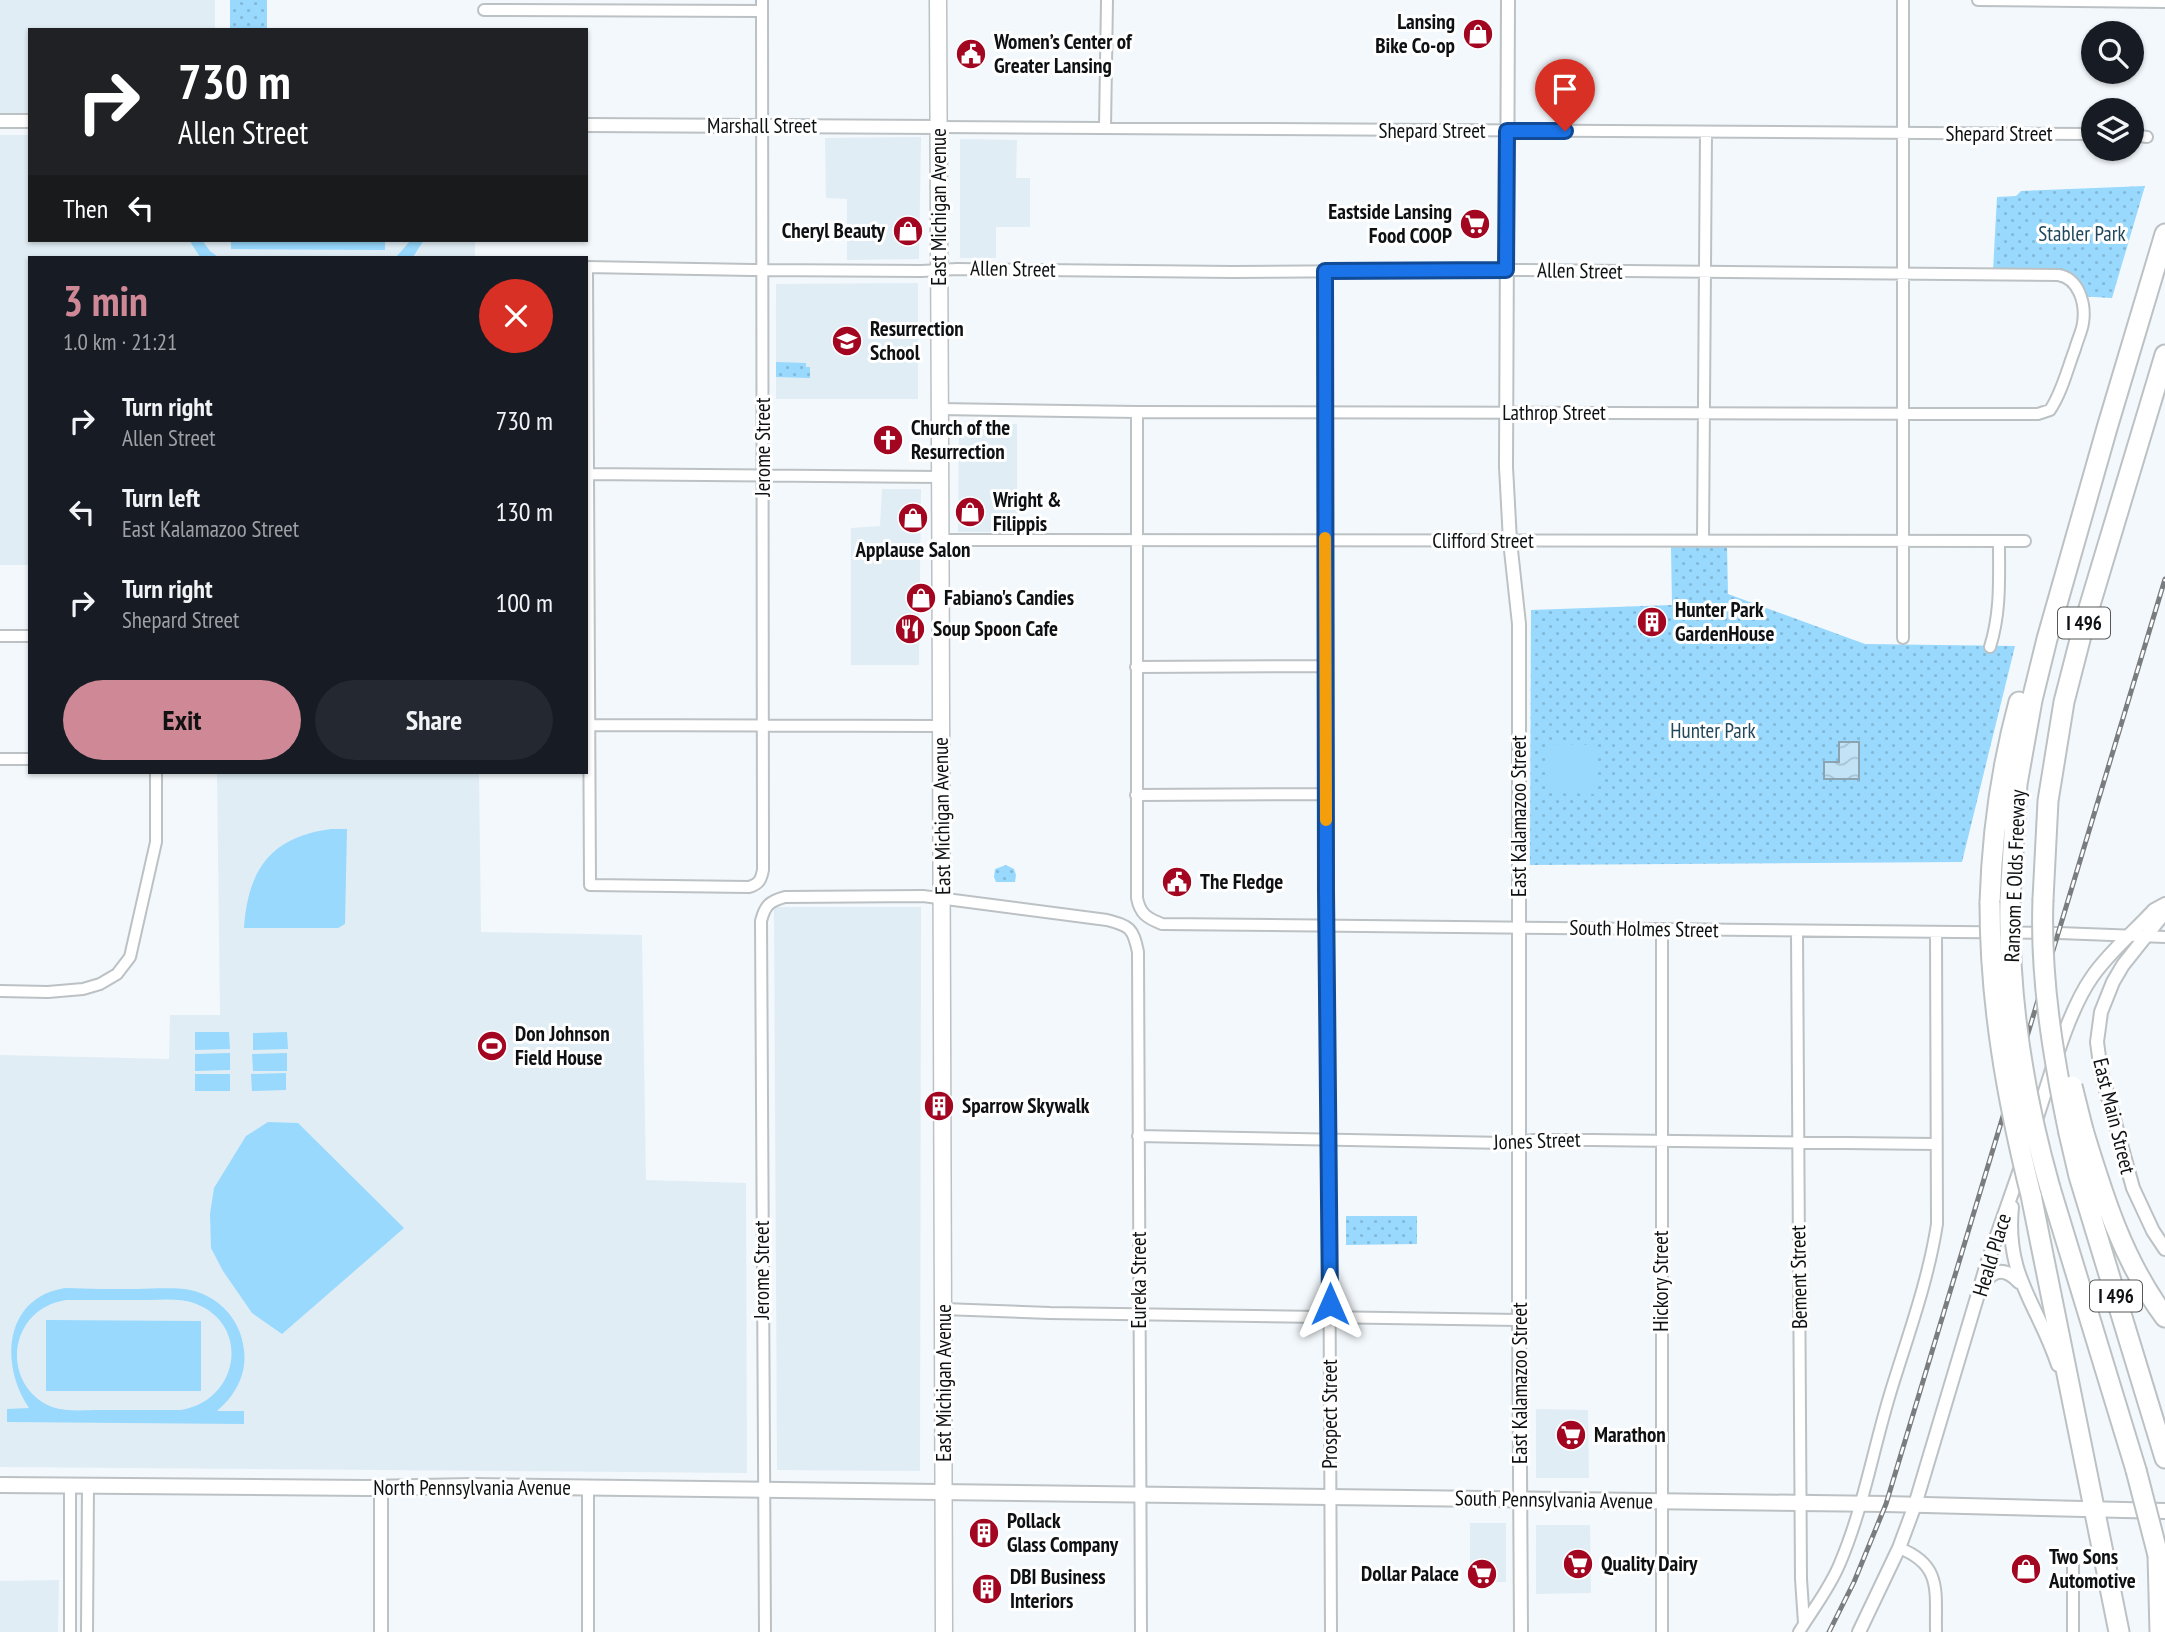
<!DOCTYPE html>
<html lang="en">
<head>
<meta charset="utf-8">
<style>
  body { margin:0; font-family:"PT Sans Narrow",sans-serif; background:#242831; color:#f1f3f6; height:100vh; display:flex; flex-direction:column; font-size:26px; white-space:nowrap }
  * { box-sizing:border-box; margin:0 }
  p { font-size:23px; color:#9ea1a6 }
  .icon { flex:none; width:38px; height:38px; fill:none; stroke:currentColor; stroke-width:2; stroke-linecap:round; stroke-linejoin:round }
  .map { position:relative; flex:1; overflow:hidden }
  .sheet { position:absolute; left:28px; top:256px; width:560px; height:518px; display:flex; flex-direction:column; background:#171b24; border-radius:0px; box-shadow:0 2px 5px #0004 }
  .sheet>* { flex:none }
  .guide { position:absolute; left:28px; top:28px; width:560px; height:214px; border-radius:0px; box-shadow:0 2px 5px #0004; background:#202124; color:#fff; overflow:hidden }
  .buttons { position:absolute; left:2081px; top:21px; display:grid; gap:14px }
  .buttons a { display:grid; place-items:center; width:63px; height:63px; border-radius:50%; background:#171b24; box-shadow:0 2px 5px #0004; font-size:35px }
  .pin { position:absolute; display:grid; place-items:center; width:60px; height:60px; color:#fff; margin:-72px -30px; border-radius:50% 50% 50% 0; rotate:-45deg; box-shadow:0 0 7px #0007 }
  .pin .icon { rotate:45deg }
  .me { position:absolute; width:77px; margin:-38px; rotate:0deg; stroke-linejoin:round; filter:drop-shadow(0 0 5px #0008) }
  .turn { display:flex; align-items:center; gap:24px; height:147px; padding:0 35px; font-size:32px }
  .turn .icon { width:91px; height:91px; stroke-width:2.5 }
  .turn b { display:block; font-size:49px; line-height:60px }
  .then { display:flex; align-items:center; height:66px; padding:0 35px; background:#0003; gap:14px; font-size:26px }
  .round { display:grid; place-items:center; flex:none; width:74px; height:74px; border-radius:37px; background:#242831 }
  .headline { display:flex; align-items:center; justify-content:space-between; height:119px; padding:0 35px }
  h1 { font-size:42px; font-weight:700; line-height:52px; color:#ce8896 }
  .action { display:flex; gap:14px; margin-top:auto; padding:14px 35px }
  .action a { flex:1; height:80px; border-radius:42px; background:#ce8896; color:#111; font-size:28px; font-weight:700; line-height:80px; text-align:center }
  .action a+a { background:#242831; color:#f1f3f6 }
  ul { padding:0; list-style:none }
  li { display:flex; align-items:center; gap:21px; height:91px; padding:0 35px }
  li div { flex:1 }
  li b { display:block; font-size:26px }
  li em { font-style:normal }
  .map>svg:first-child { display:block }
  .built { fill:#e0edf5 }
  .park { fill:url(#park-dots) }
  .pitch { fill:#98d9fd; fill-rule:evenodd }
  .water { fill:url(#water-waves); stroke:#8ca4b1; stroke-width:2 }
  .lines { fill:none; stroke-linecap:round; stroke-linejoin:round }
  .minor-casing { stroke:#bcc1c4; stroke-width:14 }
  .tertiary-casing { stroke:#bcc1c4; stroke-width:16 }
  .secondary-casing { stroke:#bcc1c4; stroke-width:18 }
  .primary-casing { stroke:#bcc1c4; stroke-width:19 }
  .motorway-casing { stroke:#bcc1c4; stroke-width:23 }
  .minor { stroke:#fff; stroke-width:10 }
  .tertiary { stroke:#fff; stroke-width:12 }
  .secondary { stroke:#fff; stroke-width:14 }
  .primary { stroke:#fff; stroke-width:16 }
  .motorway { stroke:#fff; stroke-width:19 }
  .rail-casing { stroke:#797d7f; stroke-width:5 }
  .rail { stroke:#fff; stroke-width:2.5; stroke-dasharray:8; stroke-linecap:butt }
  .motorway-bridge-casing { stroke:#bcc1c4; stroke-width:23; stroke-linecap:butt }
  .motorway-bridge { stroke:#fff; stroke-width:19 }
  .route-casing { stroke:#114b97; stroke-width:18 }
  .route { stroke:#1a73e8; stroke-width:12 }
  .slow { stroke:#f59e0b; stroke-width:12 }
  .labels { text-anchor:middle; stroke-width:6; stroke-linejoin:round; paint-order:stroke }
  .shield { fill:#fff; stroke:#565858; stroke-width:2 }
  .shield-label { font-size:19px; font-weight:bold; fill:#0e1011 }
  .poi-label { font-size:21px; font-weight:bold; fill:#0e1011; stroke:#fff; text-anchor:start }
  .street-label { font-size:21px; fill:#0e1011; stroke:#fff }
  .park-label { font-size:21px; fill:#20475b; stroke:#fff }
</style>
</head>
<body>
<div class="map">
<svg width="2165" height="1632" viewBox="0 0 2165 1632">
  <defs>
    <pattern id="park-dots" width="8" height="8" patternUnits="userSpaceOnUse" patternTransform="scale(1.75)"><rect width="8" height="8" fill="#98d9fd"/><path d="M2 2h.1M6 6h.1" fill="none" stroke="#82b9d8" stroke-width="1.8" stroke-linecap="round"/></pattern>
    <pattern id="water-waves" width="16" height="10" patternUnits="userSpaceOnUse" patternTransform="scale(1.75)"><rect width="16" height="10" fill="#c2e3f6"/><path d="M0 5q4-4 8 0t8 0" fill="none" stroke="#a6c2d2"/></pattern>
  </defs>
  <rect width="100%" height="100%" fill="#f3f8fc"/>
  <path class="built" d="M0 0H215V30H30V115H0Z
    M0 135H30V240H475V257H30V565H0Z
    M921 137 919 259 847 260V199L826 198 825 138Z
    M960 139 1017 140 1016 178H1030V227H996V258H960Z
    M918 283V399H776V284Z
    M1017 424V532H958L959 425Z
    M882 489H921L919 665H851V528L880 526Z
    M217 772H479L481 932 642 935 646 1180 746 1183 747 1473 0 1467V1055L169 1059 170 1015H220Z
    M774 907H921L920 1471 777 1470Z
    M1536 1409 1588 1410 1589 1478H1536Z
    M1470 1523H1506V1582H1470Z
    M1536 1525H1590L1591 1593 1536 1594Z
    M59 1580 58 1632H0V1581Z"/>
  <path class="park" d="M230 0H267V30H230Z
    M2145 186 2112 298 2076 296 2059 273 1993 271 1997 197 2016 196 2021 191Z
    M776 362 806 363V367H810V378L776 377Z
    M1671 546H1727L1728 594 1865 644 2015 646 1962 862 1530 865 1531 610 1672 605Z
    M1006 865 1014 869 1016 875 1015 882H996L994 877 995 869Z
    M1346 1216H1417V1244L1346 1245Z"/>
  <path class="pitch" d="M2029 225 2050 226V240H2029Z
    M189 240H202L210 251 218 257H200Z
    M231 240H385V250L231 249Z
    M411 240H424L413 257H396Z
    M1546 744 1597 745 1596 794 1546 793Z
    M331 829H347L345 924 338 928H244C248 869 271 837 331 829Z
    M195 1032H229L230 1049 195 1050Z
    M287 1032 288 1049 253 1050V1033Z
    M230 1053V1070L195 1071V1054Z
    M287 1053V1071H253L252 1054Z
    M286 1073V1090L252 1091 251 1074Z
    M195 1074H230V1091H195Z
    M268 1122 298 1123 404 1228 282 1334 252 1313 223 1271 211 1248 210 1214 214 1188 246 1136Z
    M65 1288C89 1289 112 1289 136 1289 153 1289 172 1287 190 1290 219 1296 241 1320 244 1350 247 1375 235 1396 217 1411H244V1424L7 1422V1409L29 1408C0 1366 3 1298 65 1288ZM66 1300C92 1300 119 1300 146 1300 162 1300 179 1298 194 1303 252 1324 239 1401 181 1410 154 1410 127 1410 100 1410 85 1410 67 1412 52 1407 0 1386 7 1309 66 1300Z
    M46 1320 201 1321V1391H46Z"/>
  <path class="water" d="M1839 742H1859V779H1824V762H1839Z"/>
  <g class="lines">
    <g class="minor-casing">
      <path id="minor" d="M1903 0V638
        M1978 0 2165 2
        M484 10 762 11
        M939 127 2093 134
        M1105 128 1107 0
        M2132 135 2147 137
        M586 267 752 270 922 271 957 269 1233 272 1519 270 2058 275C2079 278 2086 304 2083 323 2082 331 2077 341 2075 349 2067 370 2062 392 2050 410L2038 414 1137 412 939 409
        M587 268 590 885 749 887C759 884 761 880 763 870L762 0
        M1325 271 1331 1632
        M1137 412V898C1140 914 1147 918 1162 924L2059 933 2165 937
        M587 474 940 477
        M940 540 2025 541
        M1703 540 1706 132
        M0 636H30
        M1990 647C2001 612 1999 578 1999 542
        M1136 667 1325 666
        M586 725 941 726
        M0 759H30
        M1136 795 1326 794
        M1662 929V1632
        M1797 931 1801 1579 1804 1623
        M0 991 48 992 83 989 100 984 117 974 130 957 156 842V772
        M1138 1136 1506 1143 1534 1140H1592L1936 1144
        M943 1309 1050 1313 1519 1320
        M70 1485V1632
        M588 1489V1632
        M1899 1548C1943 1565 1935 1592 1936 1632
        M2073 1565V1632
        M87 1632 88 1485
        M765 1632 761 921C765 905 770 901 785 897L923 896 1107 920C1130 926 1133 928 1138 952L1141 1632
        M1799 1632C1813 1609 1830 1588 1840 1563 1863 1509 1873 1450 1890 1394 1907 1338 1928 1282 1937 1224L1936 932"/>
    </g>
    <g class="tertiary-casing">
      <path id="tertiary" d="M1508 0 1506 467 1510 541 1519 624V1307L1521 1632
        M0 121H30
        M586 125 939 127
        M2165 912 2123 965 2113 982 2101 1012 2097 1042 2101 1072 2133 1188 2153 1231 2165 1249
        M2035 1123C2050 1079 2066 1014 2092 977 2109 952 2134 932 2154 910L2165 904
        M2012 1207C2005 1277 2038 1304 2058 1365
        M1984 1284C1994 1267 2007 1269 2019 1282
        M381 1632V1487
        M1859 1632 1899 1548 1915 1505 1987 1264 2022 1164"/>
    </g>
    <g class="secondary-casing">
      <path id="secondary" d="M0 1485 367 1488 472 1486 1886 1504 2165 1511"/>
    </g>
    <g class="primary-casing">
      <path id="primary" d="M938 0C940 544 944 1088 944 1632"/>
    </g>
    <g class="motorway-casing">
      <path id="motorway" d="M2043 899 2048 801 2064 702 2083 628 2165 355
        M2010 901 2017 784 2032 700 2047 639 2107 428 2165 234
        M1990 903C1992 835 2001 768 2019 702
        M2083 1130C2103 1196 2123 1261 2165 1317
        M2069 1133 2079 1176 2165 1458
        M2050 1188 2136 1470
        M2031 1195 2119 1632
        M2158 1555 2160 1632"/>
    </g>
    <use href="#minor" class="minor"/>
    <use href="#tertiary" class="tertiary"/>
    <use href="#secondary" class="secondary"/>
    <use href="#primary" class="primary"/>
    <use href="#motorway" class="motorway"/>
    <g class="rail-casing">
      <path id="rail" d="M1829 1632 1854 1582 1886 1504 2165 579"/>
    </g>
    <use href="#rail" class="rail"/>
    <g class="motorway-bridge-casing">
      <path id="motorway-bridge" d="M2043 899C2040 978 2053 1056 2069 1133
        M2010 901C2008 998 2024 1096 2050 1188
        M1990 903C1990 1003 2007 1099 2031 1195
        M2072 1086 2083 1130
        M2136 1470 2158 1555"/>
    </g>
    <use href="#motorway-bridge" class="motorway-bridge"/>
  </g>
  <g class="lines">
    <g class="route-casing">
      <path id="route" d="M1330 1304 1326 891 1325 271 1506 270 1507 131H1565"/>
    </g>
    <use href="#route" class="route"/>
    <path class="slow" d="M1325 538 1326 820"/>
  </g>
  <defs>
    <g id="shop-disc" transform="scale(1.575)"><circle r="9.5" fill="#a30621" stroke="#fff"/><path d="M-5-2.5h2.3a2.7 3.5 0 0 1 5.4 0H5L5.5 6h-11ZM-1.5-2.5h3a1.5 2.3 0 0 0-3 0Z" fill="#fff"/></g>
    <g id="civic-disc" transform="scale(1.575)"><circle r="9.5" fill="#a30621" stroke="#fff"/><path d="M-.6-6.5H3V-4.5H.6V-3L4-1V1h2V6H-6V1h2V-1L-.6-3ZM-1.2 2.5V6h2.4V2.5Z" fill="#fff"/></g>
    <g id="supermarket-disc" transform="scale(1.575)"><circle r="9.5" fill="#a30621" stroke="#fff"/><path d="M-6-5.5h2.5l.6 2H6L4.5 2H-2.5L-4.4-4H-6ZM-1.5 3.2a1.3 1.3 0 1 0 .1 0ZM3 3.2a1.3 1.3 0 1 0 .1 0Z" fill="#fff"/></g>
    <g id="school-disc" transform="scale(1.575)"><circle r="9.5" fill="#a30621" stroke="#fff"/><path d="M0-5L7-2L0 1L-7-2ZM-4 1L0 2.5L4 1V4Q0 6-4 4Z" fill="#fff"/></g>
    <g id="church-disc" transform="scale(1.575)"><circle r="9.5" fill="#a30621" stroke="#fff"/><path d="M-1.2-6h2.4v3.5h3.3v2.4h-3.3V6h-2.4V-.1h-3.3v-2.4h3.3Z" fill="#fff"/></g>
    <g id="building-disc" transform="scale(1.575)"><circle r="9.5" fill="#a30621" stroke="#fff"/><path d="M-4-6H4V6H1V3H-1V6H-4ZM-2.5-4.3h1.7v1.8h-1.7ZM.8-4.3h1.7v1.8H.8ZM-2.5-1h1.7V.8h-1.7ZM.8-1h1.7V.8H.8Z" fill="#fff"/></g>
    <g id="restaurant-disc" transform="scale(1.575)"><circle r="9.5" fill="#a30621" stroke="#fff"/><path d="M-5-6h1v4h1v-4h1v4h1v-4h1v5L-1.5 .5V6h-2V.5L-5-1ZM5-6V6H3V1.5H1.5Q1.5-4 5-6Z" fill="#fff"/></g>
    <g id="stadium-disc" transform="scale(1.575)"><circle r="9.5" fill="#a30621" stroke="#fff"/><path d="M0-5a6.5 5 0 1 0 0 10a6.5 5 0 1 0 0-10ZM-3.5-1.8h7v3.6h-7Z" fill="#fff"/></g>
  </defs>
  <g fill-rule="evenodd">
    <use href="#shop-disc" x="1478" y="34"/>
    <use href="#civic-disc" x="971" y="54"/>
    <use href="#supermarket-disc" x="1475" y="224"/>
    <use href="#shop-disc" x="908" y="231"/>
    <use href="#school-disc" x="847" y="341"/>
    <use href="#church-disc" x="888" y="440"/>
    <use href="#shop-disc" x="970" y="512"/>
    <use href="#shop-disc" x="913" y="518"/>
    <use href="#shop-disc" x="921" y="598"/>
    <use href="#building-disc" x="1652" y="622"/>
    <use href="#restaurant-disc" x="910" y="629"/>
    <use href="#civic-disc" x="1177" y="882"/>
    <use href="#stadium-disc" x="492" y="1046"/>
    <use href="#building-disc" x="939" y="1106"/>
    <use href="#supermarket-disc" x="1571" y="1435"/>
    <use href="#building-disc" x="984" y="1533"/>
    <use href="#supermarket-disc" x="1578" y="1564"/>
    <use href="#shop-disc" x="2026" y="1569"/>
    <use href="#supermarket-disc" x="1482" y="1574"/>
    <use href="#building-disc" x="987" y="1589"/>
  </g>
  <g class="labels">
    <g class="shield">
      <rect x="2058" y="607.5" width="52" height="31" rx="5"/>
      <rect x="2090" y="1280.5" width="52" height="31" rx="5"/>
    </g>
    <g class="shield-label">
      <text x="2084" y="630">I 496</text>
      <text x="2116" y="1303">I 496</text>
    </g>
    <g class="poi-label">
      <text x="1455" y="29" text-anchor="end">Lansing<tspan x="1455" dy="24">Bike Co-op</tspan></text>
      <text x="994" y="49">Women’s Center of<tspan x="994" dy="24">Greater Lansing</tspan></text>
      <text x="1452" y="219" text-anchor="end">Eastside Lansing<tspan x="1452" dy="24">Food COOP</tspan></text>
      <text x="885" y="238" text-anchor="end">Cheryl Beauty</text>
      <text x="870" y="336">Resurrection<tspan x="870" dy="24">School</tspan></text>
      <text x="911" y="435">Church of the<tspan x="911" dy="24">Resurrection</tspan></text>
      <text x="993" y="507">Wright &amp;<tspan x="993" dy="24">Filippis</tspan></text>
      <text x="913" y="557" text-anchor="middle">Applause Salon</text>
      <text x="944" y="605">Fabiano's Candies</text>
      <text x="1675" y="617">Hunter Park<tspan x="1675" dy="24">GardenHouse</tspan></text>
      <text x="933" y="636">Soup Spoon Cafe</text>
      <text x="1200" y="889">The Fledge</text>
      <text x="515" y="1041">Don Johnson<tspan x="515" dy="24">Field House</tspan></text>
      <text x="962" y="1113">Sparrow Skywalk</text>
      <text x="1594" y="1442">Marathon</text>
      <text x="1007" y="1528">Pollack<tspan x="1007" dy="24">Glass Company</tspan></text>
      <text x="2049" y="1564">Two Sons<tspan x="2049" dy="24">Automotive</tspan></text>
      <text x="1601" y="1571">Quality Dairy</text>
      <text x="1459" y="1581" text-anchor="end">Dollar Palace</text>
      <text x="1010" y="1584">DBI Business<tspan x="1010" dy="24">Interiors</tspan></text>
    </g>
    <g class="street-label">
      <text x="762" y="133">Marshall Street</text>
      <text x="1432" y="138">Shepard Street</text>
      <text x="1999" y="141">Shepard Street</text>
      <text transform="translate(939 207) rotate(-90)" y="7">East Michigan Avenue</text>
      <text transform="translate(1013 269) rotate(1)" y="7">Allen Street</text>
      <text transform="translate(1580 271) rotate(1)" y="7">Allen Street</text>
      <text x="1554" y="420">Lathrop Street</text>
      <text transform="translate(763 447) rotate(-90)" y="7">Jerome Street</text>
      <text x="1483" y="548">Clifford Street</text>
      <text transform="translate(942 816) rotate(-91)" y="7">East Michigan Avenue</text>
      <text transform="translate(1519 816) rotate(-90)" y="7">East Kalamazoo Street</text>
      <text transform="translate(2015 876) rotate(-88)" y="7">Ransom E Olds Freeway</text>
      <text transform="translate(1644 929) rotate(1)" y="7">South Holmes Street</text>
      <text transform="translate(2114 1116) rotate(76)" y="7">East Main Street</text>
      <text transform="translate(1537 1141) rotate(-2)" y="7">Jones Street</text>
      <text transform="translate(1992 1255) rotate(-73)" y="7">Heald Place</text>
      <text transform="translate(762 1270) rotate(-90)" y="7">Jerome Street</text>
      <text transform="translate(1799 1277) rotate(-91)" y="7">Bement Street</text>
      <text transform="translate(1139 1280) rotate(-90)" y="7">Eureka Street</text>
      <text transform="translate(1661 1281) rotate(-90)" y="7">Hickory Street</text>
      <text transform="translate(944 1383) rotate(-90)" y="7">East Michigan Avenue</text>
      <text transform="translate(1520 1383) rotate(-90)" y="7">East Kalamazoo Street</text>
      <text transform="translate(1330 1414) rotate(-90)" y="7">Prospect Street</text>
      <text x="472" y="1495">North Pennsylvania Avenue</text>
      <text transform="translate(1554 1500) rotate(1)" y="7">South Pennsylvania Avenue</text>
    </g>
    <g class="park-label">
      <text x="2082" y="241">Stabler Park</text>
      <text x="1713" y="738">Hunter Park</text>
    </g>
  </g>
</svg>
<div class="buttons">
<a><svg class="icon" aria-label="search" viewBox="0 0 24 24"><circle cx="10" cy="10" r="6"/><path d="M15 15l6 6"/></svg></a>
<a><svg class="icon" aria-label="layers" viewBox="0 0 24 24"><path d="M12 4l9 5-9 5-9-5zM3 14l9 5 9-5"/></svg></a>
</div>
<div class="pin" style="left:1565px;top:131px;background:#d93025"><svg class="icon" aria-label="arrive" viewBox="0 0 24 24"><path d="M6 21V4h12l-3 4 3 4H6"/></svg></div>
<svg class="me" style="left:1330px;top:1304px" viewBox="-20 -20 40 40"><path d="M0-17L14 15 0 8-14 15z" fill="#1a73e8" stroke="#fff" stroke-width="4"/></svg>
<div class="guide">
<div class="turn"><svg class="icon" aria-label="right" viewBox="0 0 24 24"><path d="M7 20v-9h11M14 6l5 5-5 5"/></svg><div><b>730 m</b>Allen Street</div></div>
<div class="then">Then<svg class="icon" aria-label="left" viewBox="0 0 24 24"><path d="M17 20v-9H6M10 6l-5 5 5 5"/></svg></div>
</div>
<section class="sheet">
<div class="headline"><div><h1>3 min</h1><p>1.0 km · 21:21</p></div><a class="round" style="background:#d93025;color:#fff"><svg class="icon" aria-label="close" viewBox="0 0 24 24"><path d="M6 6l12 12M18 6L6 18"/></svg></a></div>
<ul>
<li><svg class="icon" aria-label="right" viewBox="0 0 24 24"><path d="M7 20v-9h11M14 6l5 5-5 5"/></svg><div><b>Turn right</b><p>Allen Street</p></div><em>730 m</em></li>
<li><svg class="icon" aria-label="left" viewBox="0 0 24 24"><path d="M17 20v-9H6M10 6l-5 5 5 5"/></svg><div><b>Turn left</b><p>East Kalamazoo Street</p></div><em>130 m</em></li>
<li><svg class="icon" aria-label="right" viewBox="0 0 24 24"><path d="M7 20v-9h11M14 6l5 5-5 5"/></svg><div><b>Turn right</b><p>Shepard Street</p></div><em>100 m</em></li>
</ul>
<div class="action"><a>Exit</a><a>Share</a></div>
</section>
</div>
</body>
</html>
